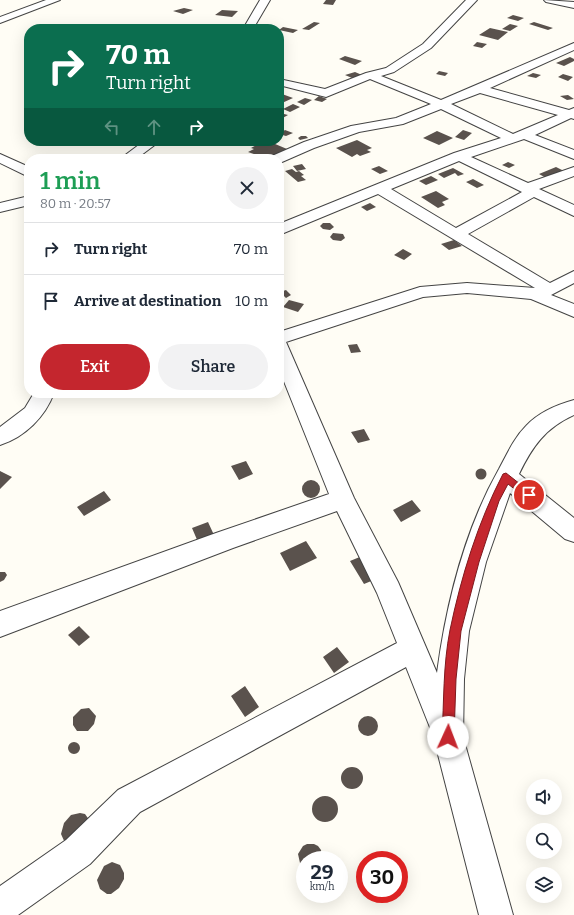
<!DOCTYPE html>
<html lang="en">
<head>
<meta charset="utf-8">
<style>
  body { margin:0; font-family:Bitter,serif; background:#f2f2f3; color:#1f2937; height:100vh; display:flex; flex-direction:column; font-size:15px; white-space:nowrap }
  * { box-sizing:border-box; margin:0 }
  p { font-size:13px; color:#747a83 }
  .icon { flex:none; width:22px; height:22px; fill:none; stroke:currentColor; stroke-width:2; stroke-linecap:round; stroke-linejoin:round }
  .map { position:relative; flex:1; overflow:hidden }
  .panel { position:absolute; left:24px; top:154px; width:260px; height:244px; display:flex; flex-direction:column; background:#fff; border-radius:16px; box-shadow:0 4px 16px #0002 }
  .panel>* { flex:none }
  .hud { position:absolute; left:24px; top:24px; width:260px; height:122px; border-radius:16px; box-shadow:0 4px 16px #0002; background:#0b6e4f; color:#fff; overflow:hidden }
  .tools { position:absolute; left:526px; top:779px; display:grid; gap:8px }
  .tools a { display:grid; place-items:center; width:36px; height:36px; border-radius:50%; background:#fff; box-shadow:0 4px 16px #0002; font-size:20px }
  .speed { position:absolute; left:296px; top:851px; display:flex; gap:8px; font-size:20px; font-weight:700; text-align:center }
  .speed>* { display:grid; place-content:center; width:52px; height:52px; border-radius:50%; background:#fff; box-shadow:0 4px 16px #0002; line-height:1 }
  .speed small { font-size:10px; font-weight:400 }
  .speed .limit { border:6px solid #d22; background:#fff; color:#111 }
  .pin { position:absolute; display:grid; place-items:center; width:34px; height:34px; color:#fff; margin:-17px; border:2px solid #fff; border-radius:50%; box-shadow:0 1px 4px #0007 }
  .me { position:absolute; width:44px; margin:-22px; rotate:2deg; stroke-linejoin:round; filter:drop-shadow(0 0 3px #0008) }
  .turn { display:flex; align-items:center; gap:14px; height:84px; padding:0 16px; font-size:18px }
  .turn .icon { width:52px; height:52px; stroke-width:2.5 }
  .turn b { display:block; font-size:28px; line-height:34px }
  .lanes { display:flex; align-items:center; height:38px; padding:0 16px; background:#0003; justify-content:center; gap:20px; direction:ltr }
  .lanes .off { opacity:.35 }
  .round { display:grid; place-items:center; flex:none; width:42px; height:42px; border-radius:21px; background:#f2f2f3 }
  .overview { display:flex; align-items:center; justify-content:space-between; height:68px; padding:0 16px }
  h1 { font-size:24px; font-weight:600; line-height:30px; color:#1e9e55 }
  .cta { display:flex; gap:8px; margin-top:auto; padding:8px 16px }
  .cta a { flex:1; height:46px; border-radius:24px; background:#c4262e; color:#fff; font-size:16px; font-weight:600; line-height:46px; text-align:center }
  .cta a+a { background:#f2f2f3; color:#1f2937 }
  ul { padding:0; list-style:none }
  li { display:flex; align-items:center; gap:12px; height:52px; padding:0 16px; border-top:1px solid #e0e1e3 }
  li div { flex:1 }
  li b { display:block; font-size:15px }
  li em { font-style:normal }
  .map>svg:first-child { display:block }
  .building { fill:#5a524d }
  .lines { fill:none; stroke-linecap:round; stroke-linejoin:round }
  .minor-casing { stroke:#444; stroke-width:2 }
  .minor { fill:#fff; fill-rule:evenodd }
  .route { fill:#c4262e; stroke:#7f191e }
</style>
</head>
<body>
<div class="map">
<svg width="574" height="915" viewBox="0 0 574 915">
  <rect width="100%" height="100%" fill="#fffdf5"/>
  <path class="building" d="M326 0H336L333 5 323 4Z
    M184 8 193 10 183 14 173 11Z
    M222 10 238 11 232 17 215 15Z
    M513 15 524 18 518 21 507 18Z
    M314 22 320 23 309 30 302 29Z
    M534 22 553 28 548 30 529 24Z
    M510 24 518 26 510 31 502 29Z
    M283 27 298 30 293 33 279 30Z
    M490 28 508 32 498 40 479 35Z
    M477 42 487 44 482 48 473 46Z
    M345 56 362 61 355 65 339 59Z
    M570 57 574 59V61L564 66 556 63Z
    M439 71 448 73 445 76 436 74Z
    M355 72 362 75 352 78 345 75Z
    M533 73 541 75 536 78 527 76Z
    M563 74 573 77 568 81 558 77Z
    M282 94 293 98 282 103 279 102V95Z
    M568 95 574 99 567 100 560 96Z
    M319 96 327 99 322 102 314 100Z
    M305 98 312 100 304 105 297 102Z
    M293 104 300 107 290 112 283 109Z
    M279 113H280L288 115 279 120Z
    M285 130 293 133 286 136 279 134Z
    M463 130 472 133 464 140 455 137Z
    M437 131 453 138 439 145 423 138Z
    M301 136H306L308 138 300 140 298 138Z
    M357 140 372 148 367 150 371 152 360 156 357 154 352 157 336 148Z
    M268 141 287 149 269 159 248 152 254 149 251 148 258 144 262 145Z
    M107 155 119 159H101Z
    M508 162 515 165 509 168 502 165Z
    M302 164 306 169 297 171 293 166Z
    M379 166 388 171 380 174 371 169Z
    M556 167 564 171 548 179 539 174Z
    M453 168 464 174 458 176 455 173 444 178 438 174Z
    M292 169 296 172 299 171 304 175 301 176 306 180 298 182 285 171Z
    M431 176 438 180 426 185 419 181Z
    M473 179 484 185 477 188 466 182Z
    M436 191 449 199 442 202 445 205 438 208 421 197Z
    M370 203 376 207 367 211 361 207Z
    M323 223H330L334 227 330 230 323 229 320 226Z
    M333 233 343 234 345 238 341 241 333 240 330 237Z
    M454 240 462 246 449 250 441 244Z
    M403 249 412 254 404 260 394 255Z
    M286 290 291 295 286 298 280 292Z
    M289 300 304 304 298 312 283 307Z
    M357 344 361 352 351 353 348 345Z
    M364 429 370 440 358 443 351 432Z
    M246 461 253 474 239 480 231 466Z
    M475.5 474a5.5 5.5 0 1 1 11 0a5.5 5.5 0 1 1-11 0Z
    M0 471 12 477 0 489Z
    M302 489a9 9 0 1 1 18 0a9 9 0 1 1-18 0Z
    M104 491 111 500 84 516 77 507Z
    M412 500 421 511 401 522 393 510Z
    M208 522 214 535 198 542 192 528Z
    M306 541 317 558 290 571 280 553Z
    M367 554 381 577 364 584 350 561Z
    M0 572H5L7 575 4 580 0 582Z
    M79 626 90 637 79 646 68 635Z
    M337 647 349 662 334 673 323 657Z
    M245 686 259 707 245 717 231 696Z
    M89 708 96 716 94 724 88 731H77L73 725V717L81 709Z
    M358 726a10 10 0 1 1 20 0a10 10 0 1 1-20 0Z
    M68 748a6 6 0 1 1 12 0a6 6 0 1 1-12 0Z
    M341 778a11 11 0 1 1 22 0a11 11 0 1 1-22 0Z
    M312 809a13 13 0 1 1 26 0a13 13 0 1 1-26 0Z
    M80 813 85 814 90 821 65 843 61 834 64 823 71 815Z
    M307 844H314L318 846 321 850 322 859 305 860V871L300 863 298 854 303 846Z
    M112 862 120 865 124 873V879L119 888 111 894H107L100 889 97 880 104 866Z"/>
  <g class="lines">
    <g class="minor-casing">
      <path id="minor" d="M46 0H60L0 23V17Z
        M260 0H270L253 29H243Z
        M466 0H477L431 48 394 72 381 76 441 100 574 43V50L490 88 569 110 574 108V119L571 118 535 135 574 150V159L524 139 471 157 528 183 574 167V176L539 189 574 205V216L534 197 468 234 550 283 574 271V283L551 295 574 304V317L531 299 467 293 423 297 286 342 354 498 398 582 437 673C446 605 465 529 499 469 507 454 514 438 526 426 539 412 556 405 574 400V415C545 428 532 447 519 474L574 518V542L565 539 510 493 486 562 469 631 464 679 463 737 513 915H479L433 735 406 667 140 812 90 864 18 915H0V886L66 840 118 790 397 643 377 593 337 511 233 548 0 637V611L216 533 329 494 279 369V332L420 287 467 283 535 288 378 194 279 235V224L454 153 501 138 441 109 403 124 359 132 314 148 282 162 279 163V159H270L272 156 304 142 351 126 396 118 431 104 370 79 326 97 279 85V79L325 89 366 73 386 68 423 44ZM480 93 558 115 513 134 451 104ZM459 161 522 192 456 228 391 189Z
        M544 0 574 2V8L546 2Z
        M144 141H160L136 159H120Z
        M0 154 29 167V177L0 163Z
        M29 196V205L0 212V203Z
        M34 393H54C45 417 25 437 0 445V427L25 408Z"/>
    </g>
    <use href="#minor" class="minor"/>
  </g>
  <path class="route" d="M506 473 534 495 532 498H526L508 484 499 501 479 562 461 631 456 679 454 737 453 741 448 743 444 741 442 737C444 702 443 665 450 630 461 577 478 522 503 474Z"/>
</svg>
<div class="tools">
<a><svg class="icon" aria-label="sound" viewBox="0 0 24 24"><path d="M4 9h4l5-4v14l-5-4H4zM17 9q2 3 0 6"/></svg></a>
<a><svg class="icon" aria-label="search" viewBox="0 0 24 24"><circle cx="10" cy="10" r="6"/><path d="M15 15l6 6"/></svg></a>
<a><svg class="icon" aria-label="layers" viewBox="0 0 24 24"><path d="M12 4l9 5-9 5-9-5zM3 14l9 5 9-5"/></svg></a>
</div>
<div class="speed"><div>29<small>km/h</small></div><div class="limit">30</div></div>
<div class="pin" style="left:529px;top:495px;background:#d93025"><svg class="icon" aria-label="arrive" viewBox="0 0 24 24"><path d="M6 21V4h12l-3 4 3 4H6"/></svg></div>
<svg class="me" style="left:448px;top:737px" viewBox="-20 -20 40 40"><circle r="19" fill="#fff"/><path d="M0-13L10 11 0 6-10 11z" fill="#c4262e"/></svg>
<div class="hud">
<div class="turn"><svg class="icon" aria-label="right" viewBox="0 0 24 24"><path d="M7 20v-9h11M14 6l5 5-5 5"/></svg><div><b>70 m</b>Turn right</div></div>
<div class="lanes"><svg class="icon off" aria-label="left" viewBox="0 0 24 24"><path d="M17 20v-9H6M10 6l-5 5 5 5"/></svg><svg class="icon off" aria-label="ahead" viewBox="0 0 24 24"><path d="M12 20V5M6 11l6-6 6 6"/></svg><svg class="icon" aria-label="right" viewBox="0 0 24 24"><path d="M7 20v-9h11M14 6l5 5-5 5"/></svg></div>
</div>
<section class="panel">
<div class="overview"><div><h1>1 min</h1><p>80 m · 20:57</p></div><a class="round"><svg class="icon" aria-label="close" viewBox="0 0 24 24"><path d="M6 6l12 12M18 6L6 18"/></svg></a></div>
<ul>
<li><svg class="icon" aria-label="right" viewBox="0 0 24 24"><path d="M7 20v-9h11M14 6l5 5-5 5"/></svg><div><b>Turn right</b></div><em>70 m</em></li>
<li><svg class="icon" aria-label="arrive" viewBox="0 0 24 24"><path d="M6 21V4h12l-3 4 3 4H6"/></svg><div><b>Arrive at destination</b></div><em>10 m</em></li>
</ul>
<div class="cta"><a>Exit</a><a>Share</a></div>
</section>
</div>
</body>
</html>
